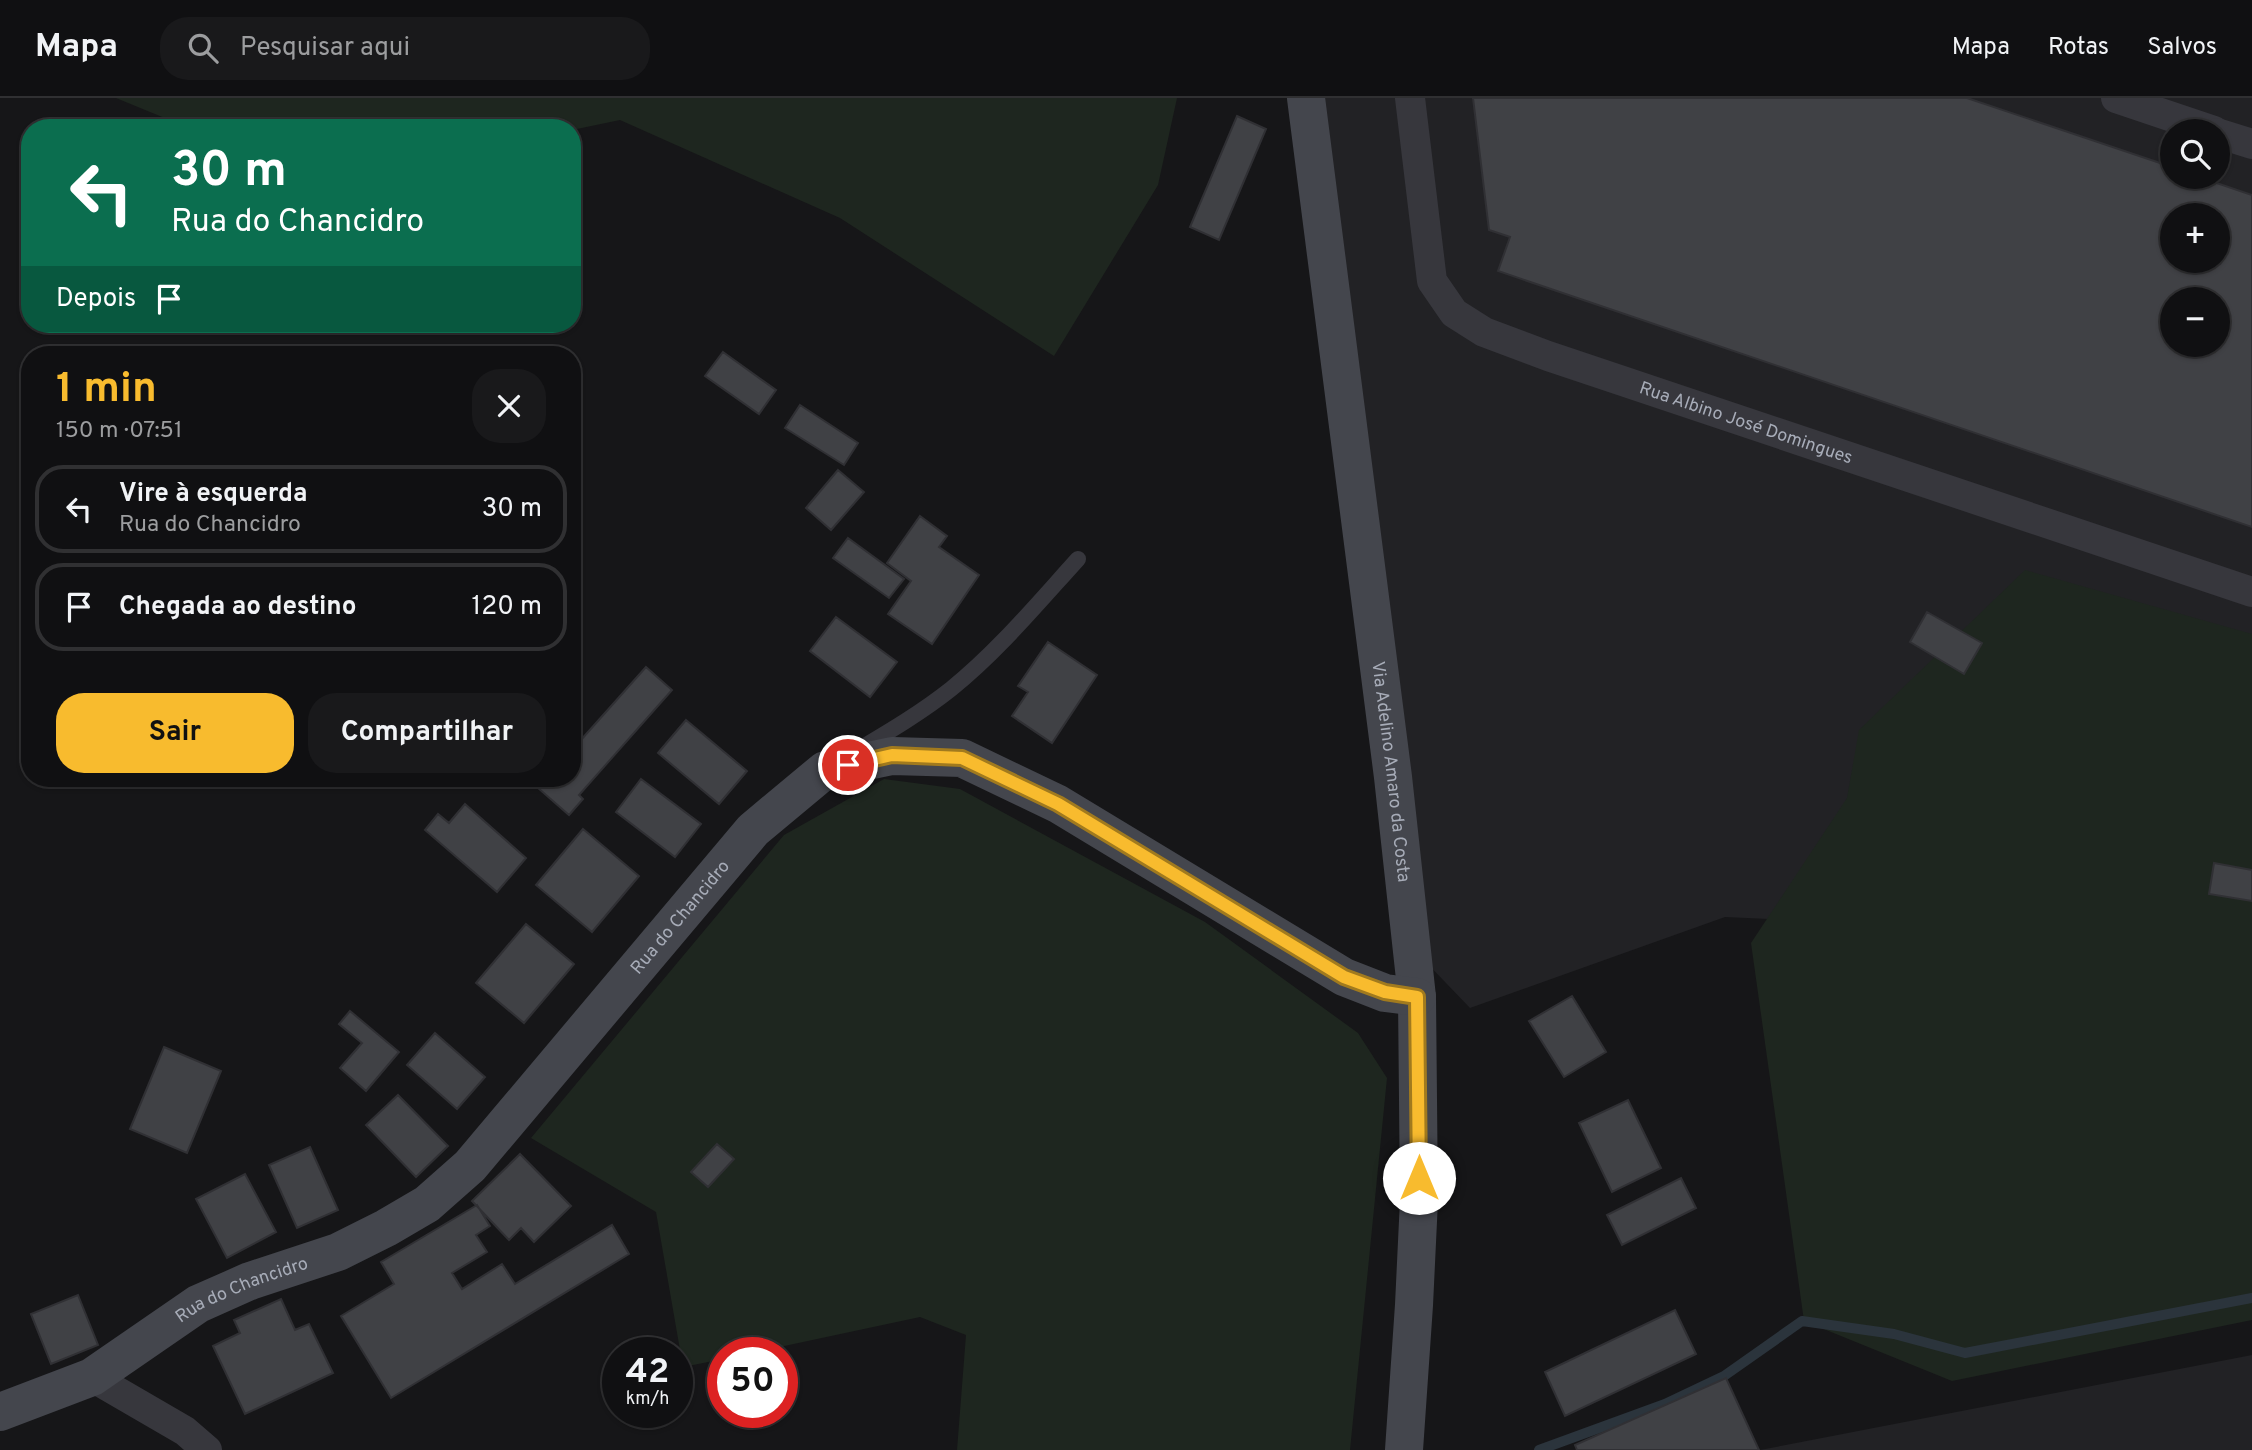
<!DOCTYPE html>
<html lang="pt">
<head>
<meta charset="utf-8">
<style>
  body { margin:0; font-family:Overpass,sans-serif; background:#19191b; color:#f1f3f6; height:100vh; display:flex; flex-direction:column; font-size:26px; white-space:nowrap }
  * { box-sizing:border-box; margin:0 }
  p { font-size:23px; color:#9c9d9f }
  .icon { flex:none; width:38px; height:38px; fill:none; stroke:currentColor; stroke-width:2; stroke-linecap:round; stroke-linejoin:round }
  .map { position:relative; flex:1; overflow:hidden }
  .sheet { position:absolute; left:21px; top:248px; width:560px; height:441px; display:flex; flex-direction:column; background:#101012; border-radius:28px; box-shadow:0 2px 5px #0004,0 0 0 2px #303032 }
  .sheet>* { flex:none }
  .guide { position:absolute; left:21px; top:21px; width:560px; height:214px; border-radius:28px; box-shadow:0 2px 5px #0004,0 0 0 2px #303032; background:#0b6e4f; color:#fff; overflow:hidden }
  .buttons { position:absolute; left:2160px; top:21px; display:grid; gap:14px }
  .buttons a { display:grid; place-items:center; width:70px; height:70px; border-radius:50%; background:#101012; box-shadow:0 2px 5px #0004,0 0 0 2px #303032; font-size:35px }
  .speed { position:absolute; left:602px; top:1239px; display:flex; gap:14px; font-size:35px; font-weight:700; text-align:center }
  .speed>* { display:grid; place-content:center; width:91px; height:91px; border-radius:50%; background:#101012; box-shadow:0 2px 5px #0004,0 0 0 2px #303032; line-height:1 }
  .speed small { font-size:18px; font-weight:400 }
  .speed .limit { border:10px solid #d22; background:#fff; color:#111 }
  .pin { position:absolute; display:grid; place-items:center; width:60px; height:60px; color:#fff; margin:-30px; border:4px solid #fff; border-radius:50%; box-shadow:0 2px 7px #0007 }
  .me { position:absolute; width:77px; margin:-38px; rotate:0deg; stroke-linejoin:round; filter:drop-shadow(0 0 5px #0008) }
  .turn { display:flex; align-items:center; gap:24px; height:147px; padding:0 35px; font-size:32px }
  .turn .icon { width:91px; height:91px; stroke-width:2.5 }
  .turn b { display:block; font-size:49px; line-height:60px }
  .then { display:flex; align-items:center; height:66px; padding:0 35px; background:#0003; gap:14px; font-size:26px }
  .round { display:grid; place-items:center; flex:none; width:74px; height:74px; border-radius:28px; background:#19191b }
  .headline { display:flex; align-items:center; justify-content:space-between; height:119px; padding:0 35px }
  h1 { font-size:42px; font-weight:700; line-height:52px; color:#f8bb2e }
  .button { display:flex; gap:14px; margin-top:auto; padding:14px 35px }
  .button a { flex:1; height:80px; border-radius:28px; background:#f8bb2e; color:#111; font-size:28px; font-weight:700; line-height:80px; text-align:center }
  .button a+a { background:#19191b; color:#f1f3f6 }
  ul { padding:0; list-style:none }
  li { display:flex; align-items:center; gap:21px; height:88px; margin:0 14px 10px; padding:0 21px; border:4px solid #303032; border-radius:28px }
  li div { flex:1 }
  li b { display:block; font-size:26px }
  li em { font-style:normal }
  header { display:flex; align-items:center; gap:42px; box-sizing:border-box; height:98px; padding:0 35px; background:#101012; border-bottom:2px solid #303032 }
  header strong { font-size:33px }
  nav { display:flex; gap:38px; margin-inline-start:auto; font-size:24px }
  .search { width:490px; height:63px; background:#19191b; display:flex; align-items:center; gap:18px; box-sizing:border-box; padding:0 24px; border-radius:28px; color:#9c9d9f; font-size:26px }
  .map>svg:first-child { display:block }
  .built { fill:#222225; fill-rule:evenodd }
  .green { fill:#1e261f }
  .lines { fill:none; stroke-linecap:round; stroke-linejoin:round }
  .stream { stroke:#2b343c; stroke-width:10 }
  .building { fill:#404145; stroke:#303034; stroke-width:2; fill-rule:evenodd }
  .lane { stroke:#37373d; stroke-width:16 }
  .street { stroke:#37373d; stroke-width:30 }
  .secondary { stroke:#44464d; stroke-width:38 }
  .route-casing { stroke:#a17a1e; stroke-width:18 }
  .route { stroke:#f8bb2e; stroke-width:12 }
  .labels { text-anchor:middle; stroke-width:7; stroke-linejoin:round; paint-order:stroke }
  .street-label { font-size:18px; fill:#a7acb8; stroke:#111113 }
</style>
</head>
<body>
<header>
<strong>Mapa</strong>
<div class="search"><svg class="icon" aria-label="search" viewBox="0 0 24 24"><circle cx="10" cy="10" r="6"/><path d="M15 15l6 6"/></svg>Pesquisar aqui</div>
<nav><a>Mapa</a><a>Rotas</a><a>Salvos</a></nav>
</header>
<div class="map">
<svg width="2252" height="1352" viewBox="0 0 2252 1352">
  <rect width="100%" height="100%" fill="#161618"/>
  <path class="built" d="M1302 0H2252V1031L2029 833 1725 819 1470 910 1397 834ZM2172 33H2217V79H2172ZM2172 117H2217V163H2172ZM2172 201H2217V247H2172Z
    M2252 1257V1352H1760Z"/>
  <path class="green" d="M116 0H1177L1158 87 1054 258 840 120 620 22 572 32V30H189Z
    M2025 472 2252 536V1222L1952 1283 1804 1223 1751 845 1847 700 1859 632Z
    M884 681 960 691 1205 824 1358 935 1387 980 1350 1352H957L966 1237 920 1219 752 1255H723V1261L683 1269 656 1114 531 1040 784 737Z"/>
  <g class="lines">
    <path class="stream" d="M1539 1352 1665 1306 1724 1278 1802 1223 1894 1236 1965 1255 2252 1200"/>
  </g>
  <path class="building" d="M1473 0H1967L2172 69V79H2199L2252 97V429L1498 173 1510 139 1489 132ZM2172 117H2217V163H2172ZM2172 201H2217V247H2172Z
    M1237 18 1266 31 1219 142 1190 129Z
    M723 254 776 292 759 316 705 278Z
    M800 307 858 345 844 367 785 330Z
    M838 372 864 394 831 432 806 410Z
    M920 418 947 438 939 449 979 477 932 546 888 516 911 483 887 465Z
    M848 440 904 481 889 500 833 460Z
    M1927 514 1982 545 1964 576 1910 544Z
    M836 519 897 564 870 599 810 553Z
    M1048 544 1097 577 1052 645 1012 618 1028 594 1018 588Z
    M646 569 672 592 579 697 583 701 569 717 538 690 546 681H572V652Z
    M686 622 747 673 719 706 658 655Z
    M641 681 701 726 675 759 616 714Z
    M465 706 526 760 497 794 425 732 438 716 449 725Z
    M583 731 639 778 592 834 536 787Z
    M2214 765 2252 772V803L2209 796Z
    M526 826 574 866 524 925 476 885Z
    M1572 898 1606 954 1564 979 1529 923Z
    M350 913 399 954 366 993 340 970 362 945 339 926Z
    M435 935 485 979 457 1011 407 967Z
    M164 949 221 973 187 1055 130 1031Z
    M398 997 448 1048 416 1079 366 1027Z
    M1628 1002 1661 1070 1612 1094 1579 1025Z
    M717 1046 734 1061 708 1089 691 1074Z
    M310 1049 338 1112 297 1130 269 1067Z
    M520 1056 571 1108 534 1144 521 1130 509 1142 472 1103Z
    M245 1076 276 1134 227 1160 196 1101Z
    M1681 1080 1696 1110 1622 1147 1607 1117Z
    M477 1107 490 1128 476 1137 487 1154 452 1175 462 1191 502 1166 515 1186 612 1127 629 1156 391 1300 341 1218 394 1186 381 1164Z
    M78 1197 98 1247 51 1266 31 1216Z
    M281 1201 295 1232 309 1226 333 1275 245 1316 213 1248 240 1235 234 1222Z
    M1675 1212 1696 1256 1565 1318 1545 1274Z
    M1726 1280 1759 1352H1577L1575 1347Z"/>
  <g class="lines">
    <path class="lane" d="M858 652C890 633 922 614 951 591 998 553 1038 505 1078 461"/>
    <g class="street">
      <path id="s1" d="M1410 0 1432 183 1454 215 1484 234 1548 258 2252 494"/>
      <path d="M2116 0 2214 33"/>
      <path d="M2217 35 2252 46"/>
      <path d="M92 1279 185 1333 207 1352"/>
    </g>
    <g class="secondary">
      <path id="s2" d="M1306 0 1393 679 1417 899 1419 1102 1414 1207 1404 1352"/>
      <path id="s3" d="M0 1314 92 1279 198 1206 250 1183 338 1154 386 1130 427 1106 470 1068 753 732 825 672 892 658 962 660 1058 706 1344 879 1385 895 1417 899"/>
    </g>
  </g>
  <g class="lines">
    <g class="route-casing">
      <path id="route" d="M848 667 892 657 962 660 1058 706 1344 879 1385 894 1417 899 1419 1080"/>
    </g>
    <use href="#route" class="route"/>
  </g>
  <g class="labels">
    <g class="street-label">
      <text dy="6" stroke="none"><textPath href="#s1" startOffset="536">Rua Albino José Domingues</textPath></text>
      <text dy="6" stroke="none"><textPath href="#s2" startOffset="679">Via Adelino Amaro da Costa</textPath></text>
      <text dy="6" stroke="none"><textPath href="#s3" startOffset="861">Rua do Chancidro</textPath></text>
      <text dy="6" stroke="none"><textPath href="#s3" startOffset="273">Rua do Chancidro</textPath></text>
    </g>
  </g>
</svg>
<div class="buttons">
<a><svg class="icon" aria-label="search" viewBox="0 0 24 24"><circle cx="10" cy="10" r="6"/><path d="M15 15l6 6"/></svg></a>
<a>+</a>
<a>−</a>
</div>
<div class="speed"><div>42<small>km/h</small></div><div class="limit">50</div></div>
<div class="pin" style="left:848px;top:667px;background:#d93025"><svg class="icon" aria-label="arrive" viewBox="0 0 24 24"><path d="M6 21V4h12l-3 4 3 4H6"/></svg></div>
<svg class="me" style="left:1419px;top:1080px" viewBox="-20 -20 40 40"><circle r="19" fill="#fff"/><path d="M0-13L10 11 0 6-10 11z" fill="#f8bb2e"/></svg>
<div class="guide">
<div class="turn"><svg class="icon" aria-label="left" viewBox="0 0 24 24"><path d="M17 20v-9H6M10 6l-5 5 5 5"/></svg><div><b>30 m</b>Rua do Chancidro</div></div>
<div class="then">Depois<svg class="icon" aria-label="arrive" viewBox="0 0 24 24"><path d="M6 21V4h12l-3 4 3 4H6"/></svg></div>
</div>
<section class="sheet">
<div class="headline"><div><h1>1 min</h1><p>150 m · 07:51</p></div><a class="round"><svg class="icon" aria-label="close" viewBox="0 0 24 24"><path d="M6 6l12 12M18 6L6 18"/></svg></a></div>
<ul>
<li><svg class="icon" aria-label="left" viewBox="0 0 24 24"><path d="M17 20v-9H6M10 6l-5 5 5 5"/></svg><div><b>Vire à esquerda</b><p>Rua do Chancidro</p></div><em>30 m</em></li>
<li><svg class="icon" aria-label="arrive" viewBox="0 0 24 24"><path d="M6 21V4h12l-3 4 3 4H6"/></svg><div><b>Chegada ao destino</b></div><em>120 m</em></li>
</ul>
<div class="button"><a>Sair</a><a>Compartilhar</a></div>
</section>
</div>
</body>
</html>
